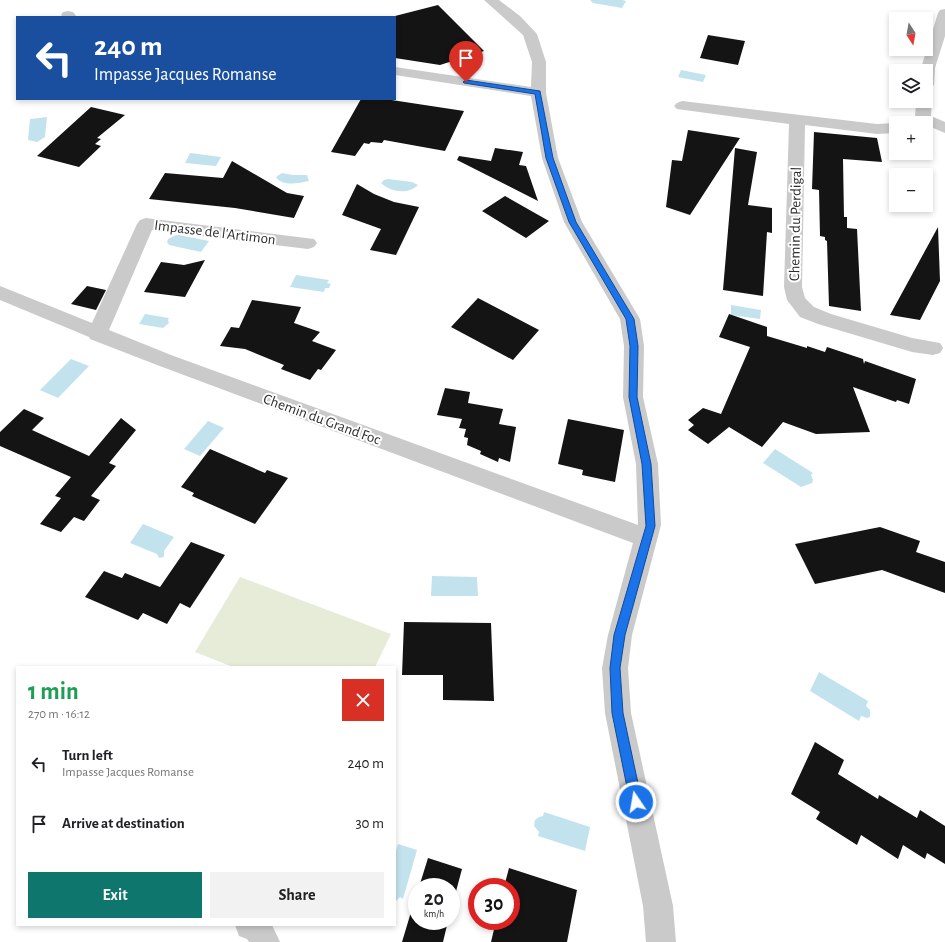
<!DOCTYPE html>
<html lang="en">
<head>
<meta charset="utf-8">
<style>
  body { margin:0; font-family:"Alegreya Sans",sans-serif; background:#f2f2f2; color:#202124; height:100vh; display:flex; flex-direction:column; font-size:15px; white-space:nowrap }
  * { box-sizing:border-box; margin:0 }
  p { font-size:13px; color:#757577 }
  .icon { flex:none; width:22px; height:22px; fill:none; stroke:currentColor; stroke-width:2; stroke-linecap:round; stroke-linejoin:round }
  .map { position:relative; flex:1; overflow:hidden }
  .side { position:absolute; left:16px; top:666px; width:380px; height:260px; display:flex; flex-direction:column; background:#fff; border-radius:0px; box-shadow:0 2px 6px #0003 }
  .side>* { flex:none }
  .guide { position:absolute; left:16px; top:16px; width:380px; height:84px; border-radius:0px; box-shadow:0 2px 6px #0003; background:#1a4fa0; color:#fff; overflow:hidden }
  .needle { width:26px; rotate:169deg }
  .fabs { position:absolute; left:889px; top:12px; display:grid; gap:8px }
  .fabs a { display:grid; place-items:center; width:44px; height:44px; border-radius:0px; background:#fff; box-shadow:0 2px 6px #0003; font-size:20px }
  .speed { position:absolute; left:408px; top:878px; display:flex; gap:8px; font-size:20px; font-weight:700; text-align:center }
  .speed>* { display:grid; place-content:center; width:52px; height:52px; border-radius:50%; background:#fff; box-shadow:0 2px 6px #0003; line-height:1 }
  .speed small { font-size:10px; font-weight:400 }
  .speed .limit { border:6px solid #d22; background:#fff; color:#111 }
  .pin { position:absolute; display:grid; place-items:center; width:34px; height:34px; color:#fff; margin:-41px -17px; border-radius:50% 50% 50% 0; rotate:-45deg; box-shadow:0 0 4px #0007 }
  .pin .icon { rotate:45deg }
  .me { position:absolute; width:44px; margin:-22px; rotate:348deg; stroke-linejoin:round; filter:drop-shadow(0 0 3px #0008) }
  .turn { display:flex; align-items:center; gap:14px; height:84px; padding:0 12px; font-size:18px }
  .turn .icon { width:52px; height:52px; stroke-width:2.5 }
  .turn b { display:block; font-size:28px; line-height:34px }
  .round { display:grid; place-items:center; flex:none; width:42px; height:42px; border-radius:0px; background:#f2f2f2 }
  .headline { display:flex; align-items:center; justify-content:space-between; height:68px; padding:0 12px }
  h1 { font-size:24px; font-weight:700; line-height:30px; color:#1e9e55 }
  .primary-button { display:flex; gap:8px; margin-top:auto; padding:8px 12px }
  .primary-button a { flex:1; height:46px; border-radius:0px; background:#0f766e; color:#fff; font-size:16px; font-weight:700; line-height:46px; text-align:center }
  .primary-button a+a { background:#f2f2f2; color:#202124 }
  ul { padding:0; list-style:none }
  li { display:flex; align-items:center; gap:12px; height:60px; padding:0 12px }
  li div { flex:1 }
  li b { display:block; font-size:15px }
  li em { font-style:normal }
  .map>svg:first-child { display:block }
  .green { fill:#e6ecd8 }
  .water { fill:#c2e3ee }
  .building { fill:#141414 }
  .lines { fill:none; stroke-linecap:round; stroke-linejoin:round }
  .street { fill:#cacaca; fill-rule:evenodd }
  .route { fill:#1a73e8; stroke:#114b97 }
  .labels { text-anchor:middle; stroke-width:4; stroke-linejoin:round; paint-order:stroke }
  .street-label { font-size:15px; fill:#2d2d2d; stroke:#fff }
</style>
</head>
<body>
<div class="map">
<svg width="945" height="942" viewBox="0 0 945 942">
  <rect width="100%" height="100%" fill="#fff"/>
  <path class="green" d="M240 577 391 634 375 667H233L195 652Z"/>
  <path class="water" d="M590 0H622L626 1 622 8 593 3Z
    M681 70 706 75 703 82 678 77Z
    M47 117 45 137 37 142 28 140 30 119Z
    M190 153 221 157 216 166 185 163Z
    M282 173 293 175H307L309 181C299 183 283 187 276 177Z
    M388 179 412 182 418 185C408 195 390 192 381 183L384 180Z
    M176 235H179L209 241 201 252 169 245 167 242 168 239Z
    M296 275 329 280 327 283 331 284 329 288H325L324 292 290 287Z
    M731 305 761 310 760 319 731 315Z
    M145 314 169 318 168 320 169 323 163 328 139 324Z
    M71 359 89 366 58 398 40 390Z
    M208 421 224 428 200 456 184 449Z
    M775 449 813 473 811 475 813 480 812 483 801 487 763 463Z
    M143 524 174 537 164 551V557L159 558 157 554 130 543Z
    M432 576 477 577 478 596H431Z
    M819 672 868 701 866 706 870 710V717L867 718 861 716 859 721 810 691Z
    M544 812 590 827 585 851 538 836 539 832 534 826 535 820 539 817 543 816Z
    M398 844 417 850 403 899 400 897 395 902V854Z"/>
  <path class="building" d="M438 5 484 51 440 65 395 58V16Z
    M708 35 745 41 738 65 700 58Z
    M361 99H385L464 111 445 151 384 140 382 143 371 142 369 144 364 143 355 156 331 152Z
    M91 107 125 115 97 138 101 139 95 144 101 146 79 167 37 156Z
    M688 130 740 138 690 215 666 207 672 160 682 161Z
    M814 132 877 138 882 162 843 159 844 217H847V228L857 229 861 311 829 306 827 241 825 240V237L820 236 819 190 812 189Z
    M495 148 523 152 519 165 526 166 538 201 457 160 459 156 491 161Z
    M735 148 757 152 748 205 772 208V233L767 232 763 296 723 290Z
    M232 161 287 193 304 196 294 218 235 208 149 199 165 173 223 178Z
    M357 184 374 194 394 202 419 207 396 255 370 250 381 229 342 215Z
    M505 196 549 221 526 238 482 211Z
    M938 227 940 281 920 320 890 315Z
    M205 260 185 297 144 292 161 262 184 265Z
    M87 286 106 290 96 310 71 304Z
    M478 298 539 330 513 360 451 327Z
    M252 300 301 307 294 323 320 332 312 341 336 350 321 370 318 369 310 380 281 369 284 365 245 349 220 346 231 327 239 328Z
    M729 314 767 327V336L807 348V346L825 352 827 347 863 359 864 364 865 361 916 379 909 404 897 400 896 402 853 387 870 432 816 434 783 422 762 447 729 427 708 444 688 430 694 425 688 420 703 408 721 414 750 347 719 337Z
    M445 388 470 392 468 403 503 409 499 424 516 427 510 462 499 458 498 462 480 454 481 451 467 445 468 438 464 437 466 429 459 428 462 419 437 415Z
    M24 409 44 418 32 430 89 456 121 418 136 430 109 463 116 466 91 496 100 500 84 521 74 517 61 532 40 524 61 498 55 496 71 477 0 446V432Z
    M568 419 624 430 615 482 582 475 583 470 558 464Z
    M210 449 265 473 267 470 288 478 255 524 192 496 194 493 181 487Z
    M880 527 920 541 916 552 945 562V593L882 570 815 584 795 544Z
    M191 542 225 555 190 608 180 603 167 624 143 613 138 620 85 597 104 571 122 578 125 573 160 587Z
    M404 622 491 623 494 701 443 700V675H402Z
    M815 742 844 760 838 774 878 799 879 795 917 818 920 810 945 826V864L927 853 925 859 903 845 898 859 861 835 857 845 816 819 820 812 791 794Z
    M428 858 462 869 451 910V887H419Z
    M509 868 577 890 567 942H491L496 921H511V887H504Z
    M417 892V921H448L443 942H402Z"/>
  <g class="lines">
    <path class="street" d="M484 0H499L520 16 537 34 546 62V93L558 158 582 222 640 319 644 346 643 397 658 464 661 525 632 635 628 668 631 713 673 906 676 942H646L643 906 605 713 602 668 608 635 633 543 157 365 90 339 89 337 0 300V286L92 323 137 224 140 220 146 218 314 239 317 243 314 247 308 249 152 230 109 330 171 355 638 525 636 464 623 397 624 346 620 319 564 222 542 158 531 96 395 75V67L531 87 532 62 523 35Z
      M945 9V36L935 68 934 85 931 88 926 90V71H920L921 68 938 13 940 10Z
      M68 11 73 12 77 17H63L61 15 63 12Z
      M926 97 929 98 932 101 931 116 945 122V133L926 125V123L917 121 915 118 916 101H926Z
      M682 101 877 124 896 123V133L877 134 805 125 802 287 805 298 814 307 831 314 912 338 940 343 943 348 940 353 933 355 912 352 818 324 800 317 787 300 784 287 789 124 677 109 674 106 677 103Z
      M235 925H272L280 942H249L247 939 239 936Z"/>
  </g>
  <path class="route" d="M466 80 540 91 553 158 576 222 634 319 638 346 637 397 651 464 655 526 625 635 620 668 623 713 642 802 640 806 636 807 632 806 630 802 612 713 610 668 614 635 646 526 642 464 629 397 630 346 626 319 569 222 546 158 535 94 464 83 463 82Z"/>
  <g class="labels">
    <g class="street-label">
      <text transform="translate(795 224) rotate(-89)" y="5">Chemin du Perdigal</text>
      <text transform="translate(215 232) rotate(7)" y="5">Impasse de l'Artimon</text>
      <text transform="translate(322 419) rotate(20)" y="5">Chemin du Grand Foc</text>
    </g>
  </g>
</svg>
<div class="fabs">
<a><svg class="needle" viewBox="-14 -14 28 28"><path d="M0-13l5 13h-10z" fill="#e53935"/><path d="M0 13l5-13h-10z" fill="#757577"/></svg></a>
<a><svg class="icon" aria-label="layers" viewBox="0 0 24 24"><path d="M12 4l9 5-9 5-9-5zM3 14l9 5 9-5"/></svg></a>
<a>+</a>
<a>−</a>
</div>
<div class="speed"><div>20<small>km/h</small></div><div class="limit">30</div></div>
<div class="pin" style="left:466px;top:82px;background:#d93025"><svg class="icon" aria-label="arrive" viewBox="0 0 24 24"><path d="M6 21V4h12l-3 4 3 4H6"/></svg></div>
<svg class="me" style="left:636px;top:802px" viewBox="-20 -20 40 40"><circle r="17" fill="#1a73e8" stroke="#fff" stroke-width="3"/><path d="M0-11L8 9 0 5-8 9z" fill="#fff"/></svg>
<div class="guide">
<div class="turn"><svg class="icon" aria-label="left" viewBox="0 0 24 24"><path d="M17 20v-9H6M10 6l-5 5 5 5"/></svg><div><b>240 m</b>Impasse Jacques Romanse</div></div>
</div>
<section class="side">
<div class="headline"><div><h1>1 min</h1><p>270 m · 16:12</p></div><a class="round" style="background:#d93025;color:#fff"><svg class="icon" aria-label="close" viewBox="0 0 24 24"><path d="M6 6l12 12M18 6L6 18"/></svg></a></div>
<ul>
<li><svg class="icon" aria-label="left" viewBox="0 0 24 24"><path d="M17 20v-9H6M10 6l-5 5 5 5"/></svg><div><b>Turn left</b><p>Impasse Jacques Romanse</p></div><em>240 m</em></li>
<li><svg class="icon" aria-label="arrive" viewBox="0 0 24 24"><path d="M6 21V4h12l-3 4 3 4H6"/></svg><div><b>Arrive at destination</b></div><em>30 m</em></li>
</ul>
<div class="primary-button"><a>Exit</a><a>Share</a></div>
</section>
</div>
</body>
</html>
